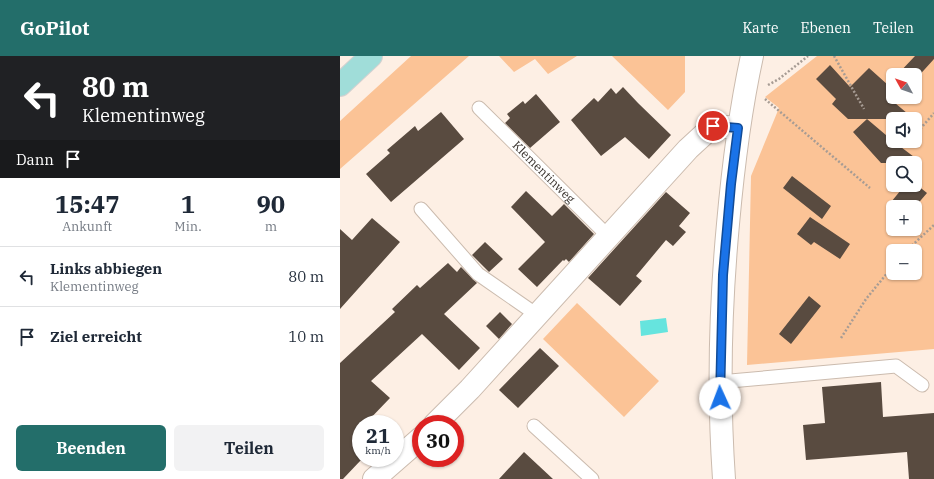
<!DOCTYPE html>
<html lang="de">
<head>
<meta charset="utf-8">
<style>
  body { margin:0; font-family:"IBM Plex Serif",serif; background:#f2f2f3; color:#1f2937; height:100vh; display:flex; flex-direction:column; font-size:15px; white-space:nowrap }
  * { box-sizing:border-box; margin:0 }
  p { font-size:13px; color:#747a83 }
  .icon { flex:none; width:22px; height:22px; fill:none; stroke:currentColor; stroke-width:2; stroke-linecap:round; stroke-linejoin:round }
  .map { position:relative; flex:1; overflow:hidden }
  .drawer { display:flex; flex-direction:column; background:#fff; width:340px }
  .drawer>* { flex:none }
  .hud { background:#202124; color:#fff; overflow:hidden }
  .needle { width:26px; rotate:310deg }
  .tools { position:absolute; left:546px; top:12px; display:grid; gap:8px }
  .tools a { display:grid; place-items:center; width:36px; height:36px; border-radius:6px; background:#fff; box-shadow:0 1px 3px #0004; font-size:20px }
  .speed { position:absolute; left:12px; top:359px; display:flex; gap:8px; font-size:20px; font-weight:700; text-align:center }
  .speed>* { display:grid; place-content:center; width:52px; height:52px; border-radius:50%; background:#fff; box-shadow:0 1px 3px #0004; line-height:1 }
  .speed small { font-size:10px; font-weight:400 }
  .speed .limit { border:6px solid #d22; background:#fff; color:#111 }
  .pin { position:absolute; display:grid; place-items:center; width:34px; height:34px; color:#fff; margin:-17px; border:2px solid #fff; border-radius:50%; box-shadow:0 1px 4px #0007 }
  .me { position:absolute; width:44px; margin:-22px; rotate:358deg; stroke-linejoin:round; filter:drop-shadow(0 0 3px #0008) }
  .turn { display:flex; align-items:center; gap:14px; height:84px; padding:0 16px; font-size:18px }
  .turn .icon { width:52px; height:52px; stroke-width:2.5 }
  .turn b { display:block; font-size:28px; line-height:34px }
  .then { display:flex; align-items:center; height:38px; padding:0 16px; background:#0003; gap:8px; font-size:15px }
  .eta { display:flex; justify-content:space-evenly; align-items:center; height:68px; text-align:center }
  .eta b { font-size:24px; font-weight:800; line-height:28px }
  .button { display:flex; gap:8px; margin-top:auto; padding:8px 16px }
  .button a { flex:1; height:46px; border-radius:6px; background:#236e6a; color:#fff; font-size:16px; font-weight:800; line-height:46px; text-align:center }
  .button a+a { background:#f2f2f3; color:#1f2937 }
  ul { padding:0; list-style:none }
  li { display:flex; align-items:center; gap:12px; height:60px; padding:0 16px; border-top:1px solid #e0e1e3 }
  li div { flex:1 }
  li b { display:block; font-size:15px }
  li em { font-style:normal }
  header { display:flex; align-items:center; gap:24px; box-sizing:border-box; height:56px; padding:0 20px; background:#236e6a; color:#fff }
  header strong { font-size:19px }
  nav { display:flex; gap:22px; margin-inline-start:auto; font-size:14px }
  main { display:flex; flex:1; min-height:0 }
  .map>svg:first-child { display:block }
  .green { fill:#fbc396; fill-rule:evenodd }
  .water { fill:#66e4de }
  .building { fill:#594b40 }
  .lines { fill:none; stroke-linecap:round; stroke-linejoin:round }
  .lane-casing { stroke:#cbbbae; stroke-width:15 }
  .street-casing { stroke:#cbbbae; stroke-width:24 }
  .primary-casing { stroke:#d3d1d0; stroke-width:24 }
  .path { stroke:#a79c94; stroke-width:2.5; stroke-dasharray:2 2; stroke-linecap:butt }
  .lane { stroke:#fff; stroke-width:13 }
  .street { stroke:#fff; stroke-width:22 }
  .primary { stroke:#a0ddd9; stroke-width:22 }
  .route-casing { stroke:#114b97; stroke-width:10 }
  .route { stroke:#1a73e8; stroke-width:7 }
  .labels { text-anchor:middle; stroke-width:4; stroke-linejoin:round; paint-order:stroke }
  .street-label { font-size:12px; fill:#352f2a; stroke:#fdefe4 }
</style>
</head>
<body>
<header>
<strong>GoPilot</strong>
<nav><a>Karte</a><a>Ebenen</a><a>Teilen</a></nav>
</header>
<main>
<section class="drawer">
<div class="hud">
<div class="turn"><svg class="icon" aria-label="left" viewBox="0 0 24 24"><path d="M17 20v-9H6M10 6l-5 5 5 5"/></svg><div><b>80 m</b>Klementinweg</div></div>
<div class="then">Dann<svg class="icon" aria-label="arrive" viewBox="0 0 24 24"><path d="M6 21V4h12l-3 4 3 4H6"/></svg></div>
</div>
<div class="eta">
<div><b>15:47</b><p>Ankunft</p></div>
<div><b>1</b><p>Min.</p></div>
<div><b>90</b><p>m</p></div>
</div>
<ul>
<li><svg class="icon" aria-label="left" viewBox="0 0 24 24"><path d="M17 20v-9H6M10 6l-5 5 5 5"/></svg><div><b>Links abbiegen</b><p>Klementinweg</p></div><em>80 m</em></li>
<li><svg class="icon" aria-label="arrive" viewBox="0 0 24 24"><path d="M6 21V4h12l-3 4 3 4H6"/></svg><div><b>Ziel erreicht</b></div><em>10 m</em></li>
</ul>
<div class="button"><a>Beenden</a><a>Teilen</a></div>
</section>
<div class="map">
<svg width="594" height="423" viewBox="0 0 594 423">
  <rect width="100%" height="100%" fill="#fdefe4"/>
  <path class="green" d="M71 0H129L0 113V65Z
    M159 0H237L208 18 195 3 174 16Z
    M272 0H345V36L328 54Z
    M477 0H594V293L407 309 411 120 439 52 425 41ZM553 19H575V41H553ZM553 63H575V85H553ZM553 107H575V129H553ZM553 151H575V173H553ZM553 195H575V217H553Z
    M237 247 319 325 284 361 203 283Z"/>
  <path class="water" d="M326 262 328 276 301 280 300 265Z"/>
  <path class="building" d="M575 0H594V3L575 24V19H557Z
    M490 9 510 31 529 12 548 29 553 24V41H559L555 47 574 63H508L492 48 496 43 476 23Z
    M283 31 298 47 331 79 309 103 285 81 261 100 231 64 254 42 258 46 271 32 276 38Z
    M196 38 220 66 190 92 165 67 170 62 167 58 183 45 185 48Z
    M101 56 124 83 51 146 26 118 50 97 47 94 75 70 78 75Z
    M527 63 553 85 582 107H541L513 76Z
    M452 120 491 150 482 163 443 132Z
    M565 129H577L587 137 575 151H553V157L547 151Z
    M186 135 212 160 224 148 254 178 229 206 226 203 224 205 223 204 197 231 178 213 205 186 171 151Z
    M326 136 350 157 339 170 346 176 333 190 326 184 296 220 302 225 280 250 248 222Z
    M470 161 510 188 500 203 474 186 471 189 457 178Z
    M32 162 60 186 0 253V173L12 184Z
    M145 186 163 203 149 216 132 199Z
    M108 207 117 216 121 211 137 227 104 258 140 292 119 314 82 278 31 325 50 342 25 368H21V404L3 423H0V307L55 256 52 253 77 229 80 232Z
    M469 240 481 250 451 288 439 278Z
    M160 256 172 268 159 283 146 270Z
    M200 292 219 310 178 352 159 334Z
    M541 326 543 361 594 357V423H569L567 396 466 404 463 369 485 367 482 331Z
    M184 396 213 423H159Z"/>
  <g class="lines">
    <g class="lane-casing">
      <g id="lane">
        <path id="s1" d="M139 52 268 180"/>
        <path d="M81 153 138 218 197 259"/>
        <path d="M379 326 556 310 582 329"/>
        <path d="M194 370 252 423"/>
      </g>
    </g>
    <g class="street-casing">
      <path id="street" d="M95 368 130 333 348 93 373 70 399 72
        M34 423 81 382
        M384 423C378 337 380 254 388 168 393 112 400 55 412 0"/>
    </g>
    <g class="primary-casing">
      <path id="primary" d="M0 29 31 0"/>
    </g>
    <path class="path" d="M494 0 524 53
      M428 29 439 23 468 0
      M425 43 530 132
      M575 79 594 57
      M566 195 594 169
      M501 282 526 243 553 210"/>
    <use href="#lane" class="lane"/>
    <use href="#street" class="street"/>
    <use href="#primary" class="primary"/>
  </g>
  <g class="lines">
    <g class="route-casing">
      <path id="route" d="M373 70 398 72 391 128 383 219 380 342"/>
    </g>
    <use href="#route" class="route"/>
  </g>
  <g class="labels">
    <g class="street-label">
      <text dy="4" stroke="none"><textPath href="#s1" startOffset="91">Klementinweg</textPath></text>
    </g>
  </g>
</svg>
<div class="tools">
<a><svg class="needle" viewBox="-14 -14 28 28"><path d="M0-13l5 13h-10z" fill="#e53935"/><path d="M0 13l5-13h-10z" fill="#747a83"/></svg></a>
<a><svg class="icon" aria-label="sound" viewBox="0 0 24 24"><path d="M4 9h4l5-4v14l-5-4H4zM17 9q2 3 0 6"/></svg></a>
<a><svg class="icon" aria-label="search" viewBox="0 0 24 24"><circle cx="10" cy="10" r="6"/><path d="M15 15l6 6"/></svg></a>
<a>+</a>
<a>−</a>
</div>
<div class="speed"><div>21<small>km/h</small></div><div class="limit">30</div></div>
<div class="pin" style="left:373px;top:70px;background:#d93025"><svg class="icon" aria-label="arrive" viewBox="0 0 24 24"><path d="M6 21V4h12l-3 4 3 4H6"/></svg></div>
<svg class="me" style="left:380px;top:342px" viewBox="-20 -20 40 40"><circle r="19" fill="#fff"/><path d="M0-13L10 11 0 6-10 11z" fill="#1a73e8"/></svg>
</div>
</main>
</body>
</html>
